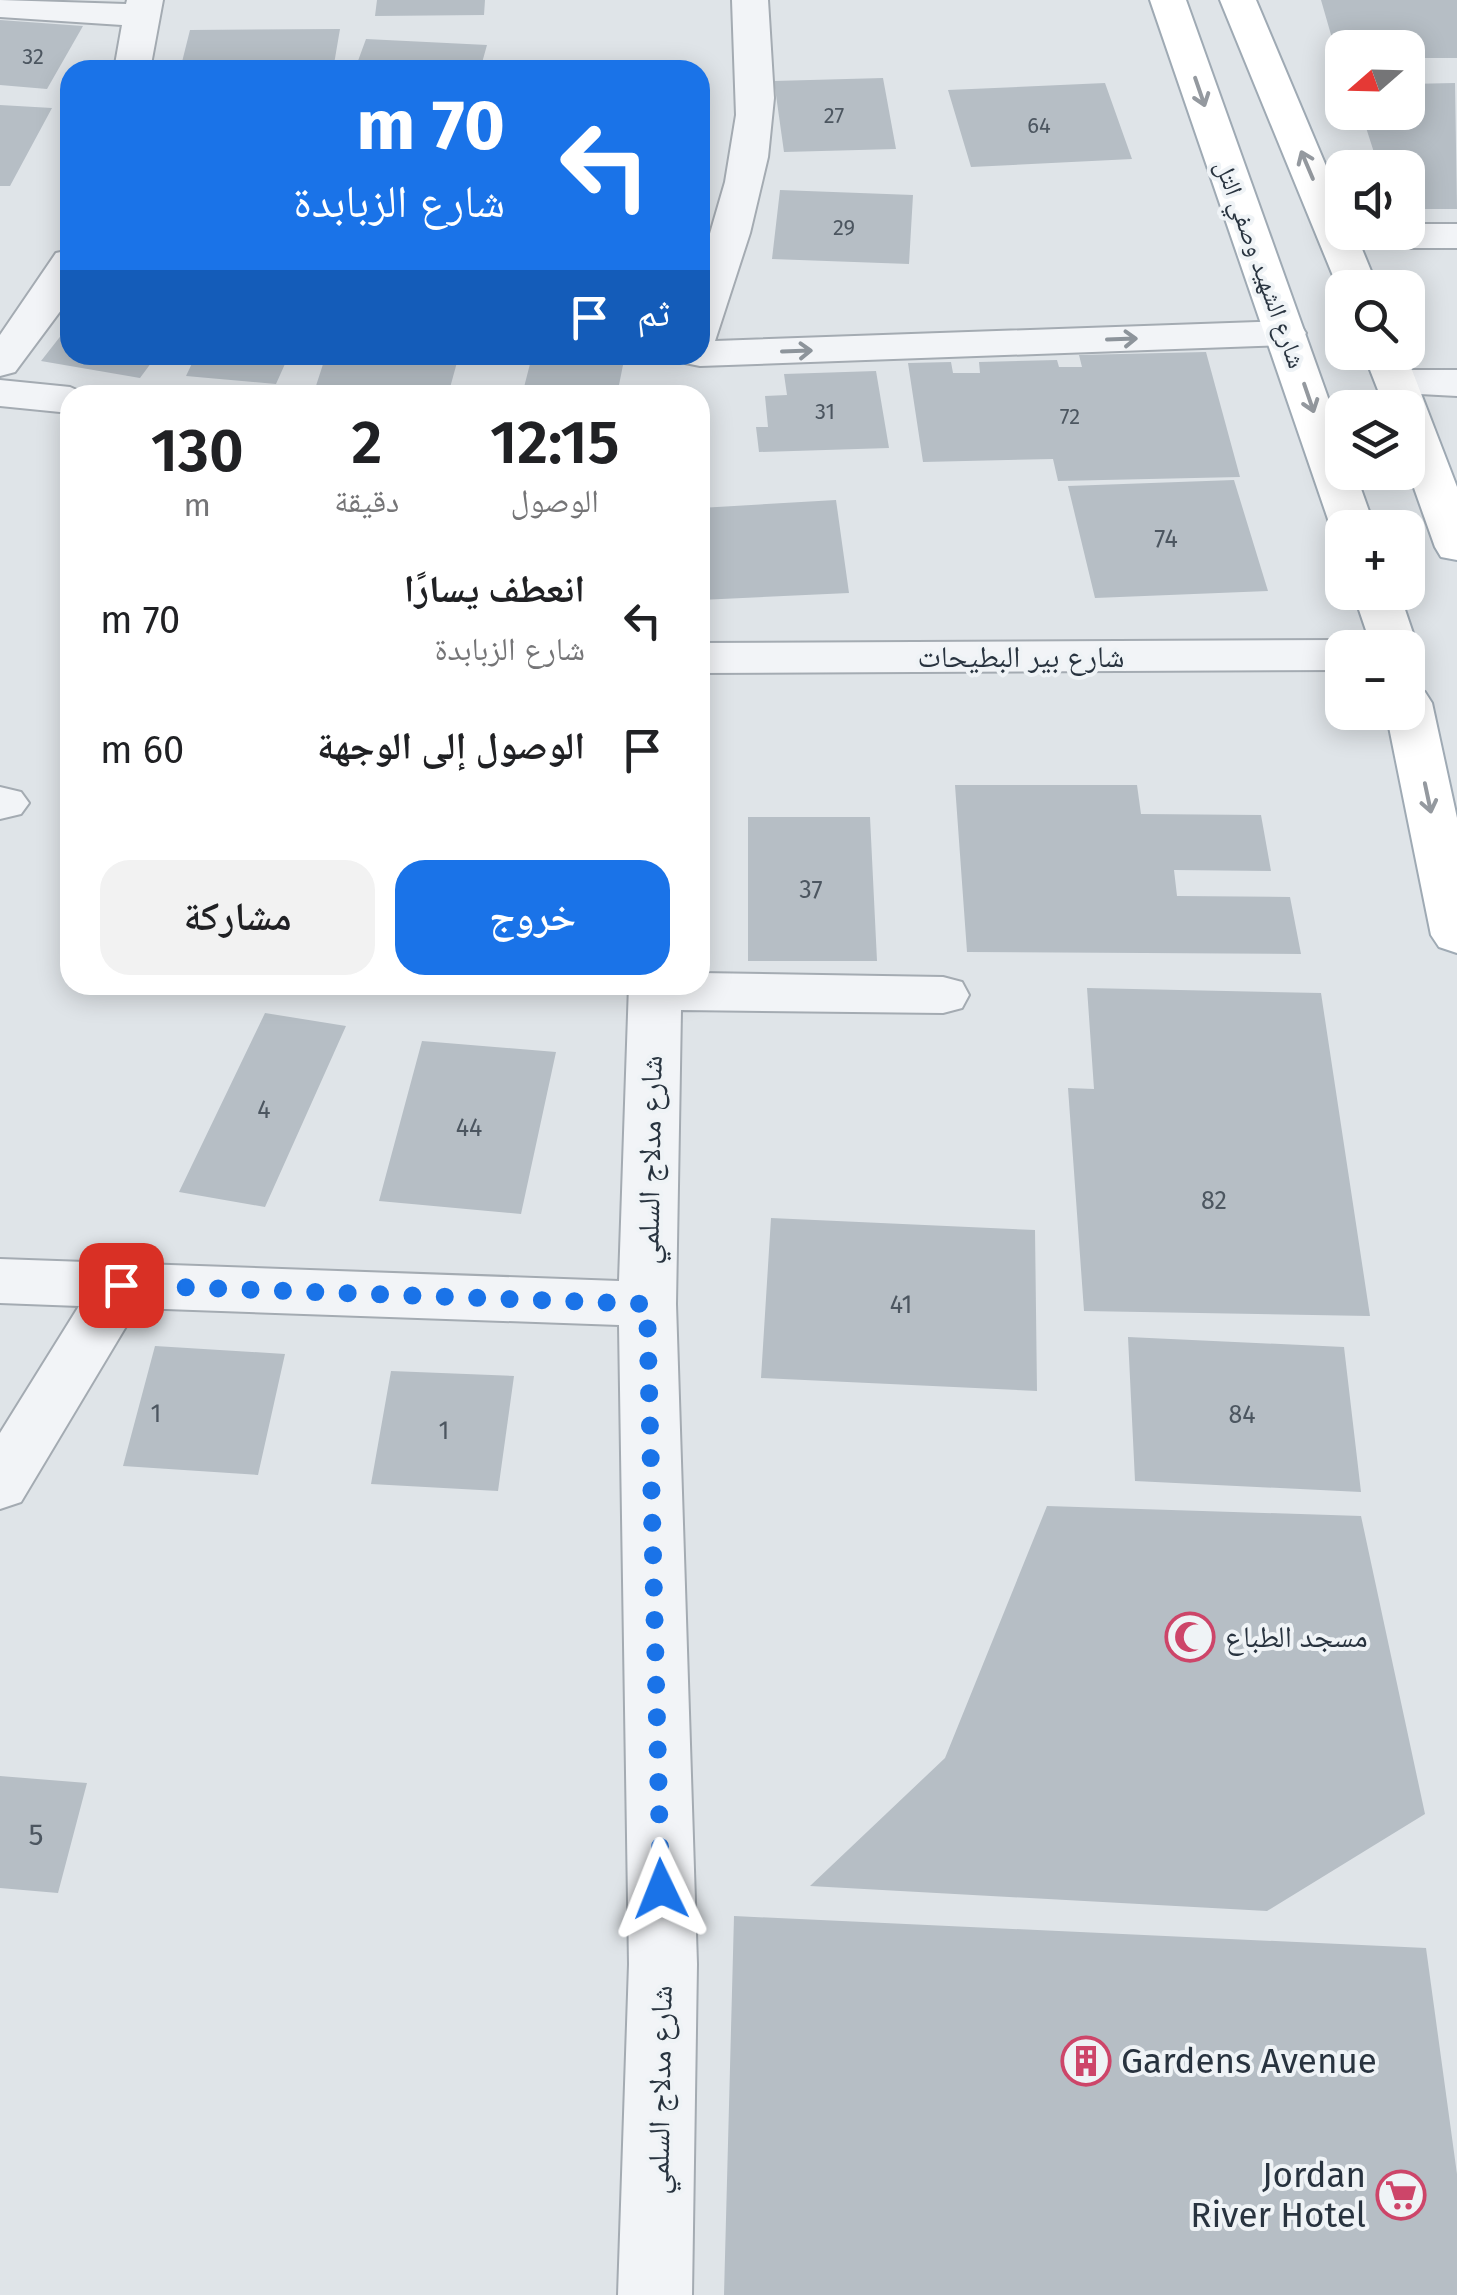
<!DOCTYPE html>
<html lang="ar">
<head>
<meta charset="utf-8">
<style>
  body { margin:0; font-family:"Fira Sans","Noto Naskh Arabic",sans-serif; background:#f2f2f2; color:#202124; direction:rtl; height:100vh; display:flex; flex-direction:column; font-size:38px; white-space:nowrap }
  * { box-sizing:border-box; margin:0 }
  p { font-size:32px; color:#757577 }
  .icon { flex:none; width:55px; height:55px; fill:none; stroke:currentColor; stroke-width:2; stroke-linecap:round; stroke-linejoin:round }
  .map { position:relative; flex:1; overflow:hidden; direction:ltr }
  .side { position:absolute; left:60px; top:385px; width:650px; height:610px; display:flex; flex-direction:column; background:#fff; border-radius:30px; box-shadow:0 5px 25px #0003; direction:rtl }
  .side>* { flex:none }
  .banner { position:absolute; left:60px; top:60px; width:650px; height:305px; border-radius:30px; box-shadow:0 5px 25px #0003; direction:rtl; background:#1a73e8; color:#fff; overflow:hidden }
  .needle { width:65px; rotate:250deg }
  .fabs { position:absolute; left:1325px; top:30px; display:grid; gap:20px }
  .fabs a { display:grid; place-items:center; width:100px; height:100px; border-radius:20px; background:#fff; box-shadow:0 5px 25px #0003; font-size:50px }
  .pin { position:absolute; display:grid; place-items:center; width:85px; height:85px; color:#fff; margin:-42px; border-radius:20px; box-shadow:0 5px 15px #0006 }
  .me { position:absolute; width:110px; margin:-55px; rotate:358deg; stroke-linejoin:round; filter:drop-shadow(0 0 8px #0008) }
  .turn { display:flex; align-items:center; gap:35px; height:210px; padding:0 40px; font-size:45px }
  .turn .icon { width:130px; height:130px; stroke-width:2.5 }
  .turn b { display:block; font-size:70px; line-height:85px }
  .then { display:flex; align-items:center; height:95px; padding:0 40px; background:#0003; gap:20px; font-size:38px }
  .eta { display:flex; justify-content:space-evenly; align-items:center; height:170px; text-align:center }
  .eta b { font-size:60px; font-weight:600; line-height:70px }
  .action { display:flex; gap:20px; margin-top:auto; padding:20px 40px }
  .action a { flex:1; height:115px; border-radius:30px; background:#1a73e8; color:#fff; font-size:40px; font-weight:600; line-height:115px; text-align:center }
  .action a+a { background:#f2f2f2; color:#202124 }
  ul { padding:0; list-style:none }
  li { display:flex; align-items:center; gap:30px; height:130px; padding:0 40px }
  li div { flex:1 }
  li b { display:block; font-size:38px }
  li em { font-style:normal }
  .map>svg:first-child { display:block }
  .building { fill:#b6bec5 }
  .lines { fill:none; stroke-linecap:round; stroke-linejoin:round }
  .minor-casing { stroke:#a4abb2; stroke-width:4 }
  .major-casing { stroke:#9faab4; stroke-width:4 }
  .minor { fill:#f2f4f7; fill-rule:evenodd }
  .major { fill:#fff; fill-rule:evenodd }
  .oneway { stroke:#94999f }
  .oneway2 { stroke:#8d949b }
  .route { stroke:#1a73e8; stroke-width:18; stroke-dasharray:0 32.4 }
  .labels { text-anchor:middle; stroke-width:8; stroke-linejoin:round; paint-order:stroke }
  .far-number-label { font-size:22px; fill:#4c5660 }
  .far-street-label { font-size:25px; fill:#28333f; stroke:#eff3f6 }
  .number-label { font-size:25px; fill:#4c5660 }
  .street-label { font-size:30px; fill:#28333f; stroke:#eff3f6 }
  .poi-label { font-size:30px; fill:#28333f; stroke:#eff3f6; text-anchor:start }
  .near-number-label { font-size:30px; fill:#4c5660 }
  .near-poi-label { font-size:35px; fill:#28333f; stroke:#eff3f6; text-anchor:start }
</style>
</head>
<body>
<div class="map">
<svg width="1457" height="2295" viewBox="0 0 1457 2295">
  <rect width="100%" height="100%" fill="#dfe4e8"/>
  <path class="building" d="M377 0H485L484 15 375 16Z
    M1321 0H1457V58H1408V48H1342V59H1338Z
    M0 20 83 26 47 89 0 85Z
    M340 29 333 70H180L190 30Z
    M366 39 487 45 480 70 355 69Z
    M883 78 896 149 784 152 774 81Z
    M1105 83 1132 159 971 167 948 90Z
    M1455 83 1457 209H1408V168H1379L1361 112H1408V84Z
    M0 105 52 108 10 186H0Z
    M780 190 913 195 909 264 772 259Z
    M70 324V355H157L140 378 41 361Z
    M1206 352 1240 477 1058 481 1053 459 923 462 908 363 951 362 953 373H980L979 362 1057 360 1059 367H1082L1079 355Z
    M196 355H289L276 384 186 376Z
    M326 355H459L448 395H313Z
    M531 360 623 365 617 395H522Z
    M876 371 889 448 759 452 756 427H768L765 396 787 395 784 374Z
    M1234 480 1268 591 1095 598 1068 486Z
    M836 500 849 593 700 600V508Z
    M955 785H1137L1141 814 1261 815 1271 871 1174 870 1177 896 1290 897 1301 954 967 952Z
    M748 817H870L877 961H748Z
    M1087 988 1321 993 1370 1316 1084 1311 1068 1088 1094 1089Z
    M265 1013 346 1026 265 1207 179 1192Z
    M422 1041 556 1052 521 1214 379 1201Z
    M771 1218 1035 1230 1037 1391 761 1378Z
    M1128 1337 1344 1347 1361 1492 1135 1481Z
    M155 1346 285 1354 258 1475 123 1466Z
    M391 1371 514 1376 498 1491 371 1484Z
    M1047 1506 1361 1516 1425 1814 1267 1911 810 1886 945 1758Z
    M0 1776 87 1783 58 1893 0 1888Z
    M734 1916 1426 1948 1457 2174V2295H724Z"/>
  <g class="lines">
    <g class="minor-casing">
      <path id="minor" d="M0 0 126 4 127 0H163L150 70H114L122 25 0 17Z
        M732 0H768L774 98 768 157 750 233 715 341 1285 321 1300 324 1306 333 1300 342 1285 345 700 366 685 363 680 355H700V268L725 182 736 115Z
        M1337 224H1342V232H1408V224H1457V248H1337L1323 244 1317 236 1323 228Z
        M70 250V298L15 372 0 376V335L56 253Z
        M1397 370H1457V396L1382 392 1376 383 1382 374Z
        M0 380 70 387 88 395H70V413L0 406Z
        M1342 640 1360 648H1342V670L700 673V643Z
        M0 787 21 792 29 803 21 814 0 819Z
        M700 973 943 977 962 982 969 995 962 1008 943 1013 681 1010 676 1304 697 1964 692 2295H618L629 1964 619 1325 137 1308 21 1502 0 1509V1433L79 1306 0 1303V1259L619 1281 629 985H700Z"/>
    </g>
    <g class="major-casing">
      <path id="major" d="M1150 0H1186L1342 437V472H1355L1375 528H1342V539L1331 528Z
        M1220 0H1256L1342 204V232H1355L1378 288H1342V295L1338 288Z
        M1363 352H1405L1457 487V560L1441 557 1435 547 1408 471V408H1385Z
        M1353 592H1399L1418 648 1411 658 1408 659V648H1372Z
        M1408 688 1425 692 1432 703 1457 818V953L1439 947 1431 935 1386 712H1408Z"/>
    </g>
    <use href="#minor" class="minor"/>
    <use href="#major" class="major"/>
  </g>
  <defs><path id="oneway-shaft" d="M-6 0H5M1.5-3L5.5 0L1.5 3" fill="none" stroke-width="1.6" stroke-linecap="round" stroke-linejoin="round" transform="scale(2.5)"/></defs>
  <g class="oneway">
    <use href="#oneway-shaft" transform="translate(1200 92) rotate(71)"/>
    <use href="#oneway-shaft" transform="translate(1307 165) rotate(-113)"/>
    <use href="#oneway-shaft" transform="translate(1309 398) rotate(71)"/>
    <use href="#oneway-shaft" transform="translate(1428 798) rotate(78)"/>
  </g>
  <g class="oneway2">
    <use href="#oneway-shaft" transform="translate(1122 339) rotate(-2)"/>
    <use href="#oneway-shaft" transform="translate(797 351) rotate(-2)"/>
  </g>
  <g class="lines">
    <path class="route" d="M121 1285 647 1304 661 1889"/>
  </g>
  <defs>
    <g id="mosque-ring" transform="scale(2.5)"><circle r="9.5" fill="#eff3f6" stroke="#cd4569" stroke-width="1.5"/><path d="M3.5-4.9A6 6 0 1 0 3.5 4.9A5 5 0 1 1 3.5-4.9Z" fill="#cd4569"/></g>
    <g id="building-ring" transform="scale(2.5)"><circle r="9.5" fill="#eff3f6" stroke="#cd4569" stroke-width="1.5"/><path d="M-4-6H4V6H1V3H-1V6H-4ZM-2.5-4.3h1.7v1.8h-1.7ZM.8-4.3h1.7v1.8H.8ZM-2.5-1h1.7V.8h-1.7ZM.8-1h1.7V.8H.8Z" fill="#cd4569"/></g>
    <g id="supermarket-ring" transform="scale(2.5)"><circle r="9.5" fill="#eff3f6" stroke="#cd4569" stroke-width="1.5"/><path d="M-6-5.5h2.5l.6 2H6L4.5 2H-2.5L-4.4-4H-6ZM-1.5 3.2a1.3 1.3 0 1 0 .1 0ZM3 3.2a1.3 1.3 0 1 0 .1 0Z" fill="#cd4569"/></g>
  </defs>
  <g fill-rule="evenodd">
    <use href="#mosque-ring" x="1190" y="1637"/>
    <use href="#building-ring" x="1086" y="2061"/>
    <use href="#supermarket-ring" x="1401" y="2195"/>
  </g>
  <g class="labels">
    <g class="far-number-label">
      <text x="33" y="64">32</text>
      <text x="834" y="123">27</text>
      <text x="1039" y="133">64</text>
      <text x="844" y="235">29</text>
      <text x="825" y="419">31</text>
      <text x="1070" y="424">72</text>
    </g>
    <g class="far-street-label">
      <text transform="translate(1261 264) rotate(70)" y="9">شارع الشهيد وصفي التل</text>
    </g>
    <g class="number-label">
      <text x="1166" y="547">74</text>
      <text x="811" y="898">37</text>
      <text x="264" y="1118">4</text>
      <text x="469" y="1136">44</text>
      <text x="1214" y="1209">82</text>
      <text x="901" y="1313">41</text>
      <text x="156" y="1422">1</text>
      <text x="1242" y="1423">84</text>
      <text x="444" y="1439">1</text>
    </g>
    <g class="street-label">
      <text x="1021" y="667">شارع بير البطيحات</text>
      <text transform="translate(650 1160) rotate(-89)" y="10">شارع مدلاج السلمي</text>
      <text transform="translate(660 2090) rotate(-89)" y="10">شارع مدلاج السلمي</text>
    </g>
    <g class="poi-label">
      <text x="1225" y="1647">مسجد الطباع</text>
    </g>
    <g class="near-number-label">
      <text x="36" y="1845">5</text>
    </g>
    <g class="near-poi-label">
      <text x="1121" y="2073">Gardens Avenue</text>
      <text x="1366" y="2187" text-anchor="end">Jordan<tspan x="1366" dy="40">River Hotel</tspan></text>
    </g>
  </g>
</svg>
<div class="fabs">
<a><svg class="needle" viewBox="-14 -14 28 28"><path d="M0-13l5 13h-10z" fill="#e53935"/><path d="M0 13l5-13h-10z" fill="#757577"/></svg></a>
<a><svg class="icon" aria-label="sound" viewBox="0 0 24 24"><path d="M4 9h4l5-4v14l-5-4H4zM17 9q2 3 0 6"/></svg></a>
<a><svg class="icon" aria-label="search" viewBox="0 0 24 24"><circle cx="10" cy="10" r="6"/><path d="M15 15l6 6"/></svg></a>
<a><svg class="icon" aria-label="layers" viewBox="0 0 24 24"><path d="M12 4l9 5-9 5-9-5zM3 14l9 5 9-5"/></svg></a>
<a>+</a>
<a>−</a>
</div>
<div class="pin" style="left:121px;top:1285px;background:#d93025"><svg class="icon" aria-label="arrive" viewBox="0 0 24 24"><path d="M6 21V4h12l-3 4 3 4H6"/></svg></div>
<svg class="me" style="left:661px;top:1889px" viewBox="-20 -20 40 40"><path d="M0-17L14 15 0 8-14 15z" fill="#1a73e8" stroke="#fff" stroke-width="4"/></svg>
<div class="banner">
<div class="turn"><svg class="icon" aria-label="left" viewBox="0 0 24 24"><path d="M17 20v-9H6M10 6l-5 5 5 5"/></svg><div><b>70 m</b>شارع الزبابدة</div></div>
<div class="then">ثم<svg class="icon" aria-label="arrive" viewBox="0 0 24 24"><path d="M6 21V4h12l-3 4 3 4H6"/></svg></div>
</div>
<section class="side">
<div class="eta">
<div><b>12:15</b><p>الوصول</p></div>
<div><b>2</b><p>دقيقة</p></div>
<div><b>130</b><p>m</p></div>
</div>
<ul>
<li><svg class="icon" aria-label="left" viewBox="0 0 24 24"><path d="M17 20v-9H6M10 6l-5 5 5 5"/></svg><div><b>انعطف يسارًا</b><p>شارع الزبابدة</p></div><em>70 m</em></li>
<li><svg class="icon" aria-label="arrive" viewBox="0 0 24 24"><path d="M6 21V4h12l-3 4 3 4H6"/></svg><div><b>الوصول إلى الوجهة</b></div><em>60 m</em></li>
</ul>
<div class="action"><a>خروج</a><a>مشاركة</a></div>
</section>
</div>
</body>
</html>
